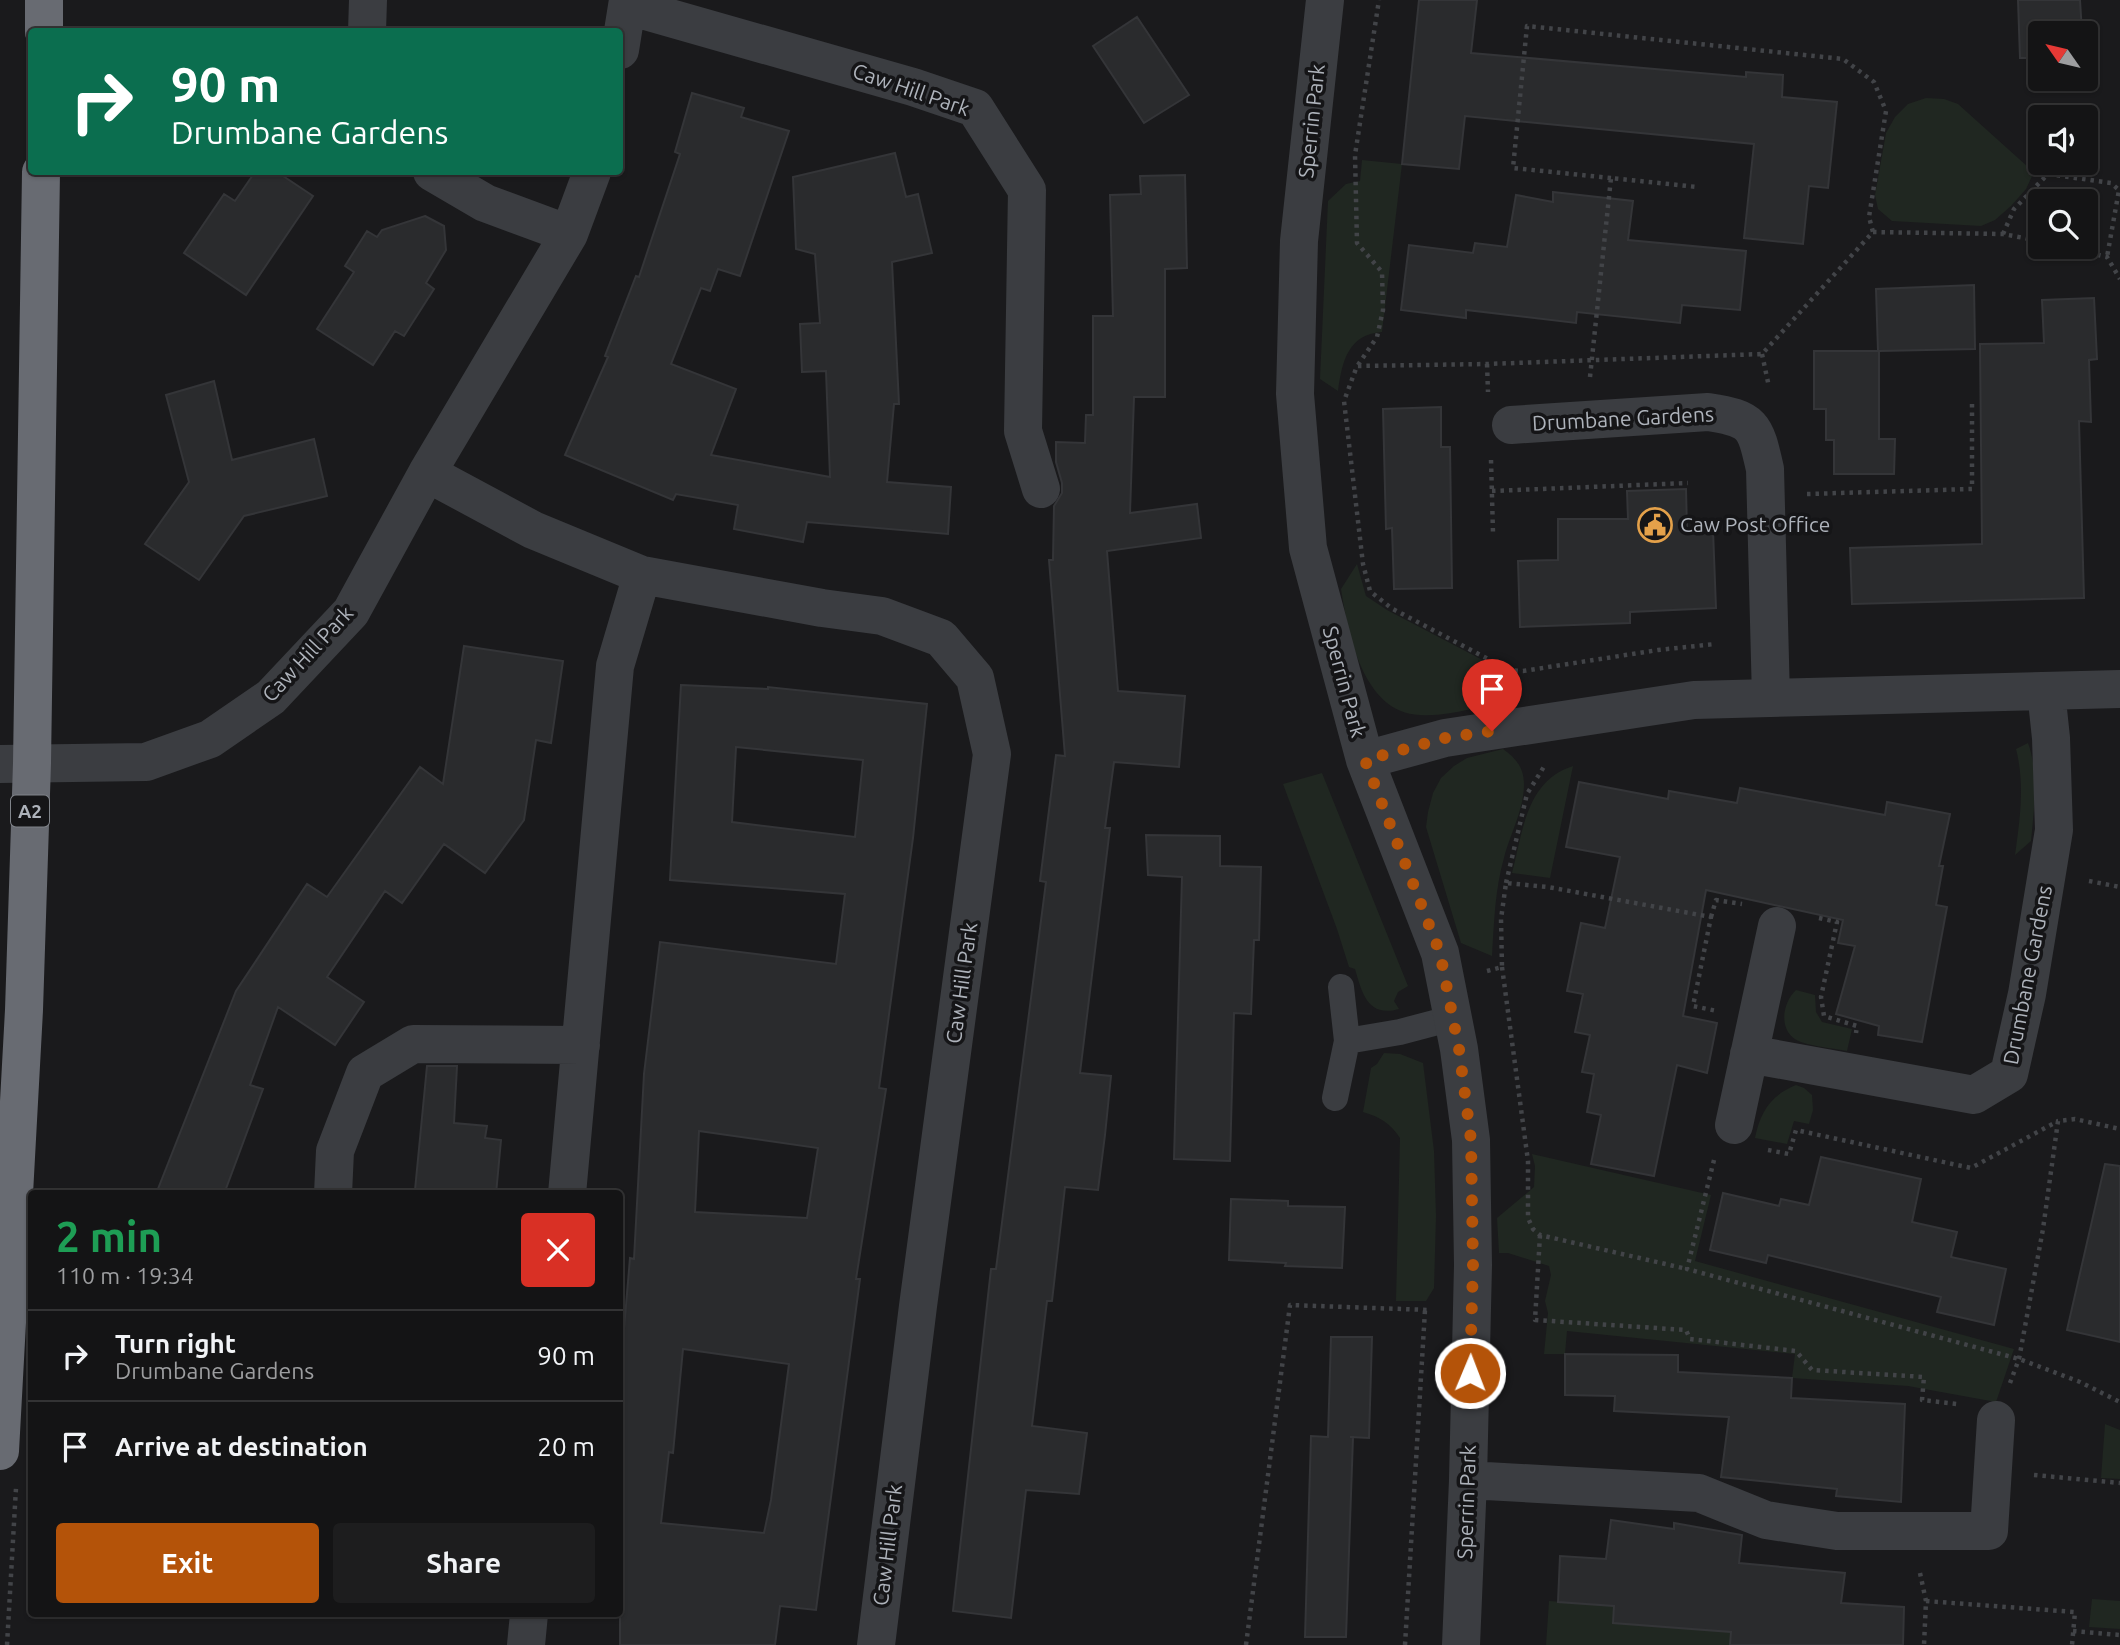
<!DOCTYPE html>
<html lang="en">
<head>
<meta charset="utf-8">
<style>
  body { margin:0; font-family:Ubuntu,sans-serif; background:#1d1d1e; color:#f1f3f6; height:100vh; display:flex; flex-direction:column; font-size:26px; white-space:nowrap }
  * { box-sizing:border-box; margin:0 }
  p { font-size:23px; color:#9d9ea0 }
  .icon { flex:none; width:38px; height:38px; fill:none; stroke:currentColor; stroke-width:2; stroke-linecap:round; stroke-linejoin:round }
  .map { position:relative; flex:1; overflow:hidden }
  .panel { position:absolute; left:28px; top:1190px; width:595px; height:427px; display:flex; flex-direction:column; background:#141415; border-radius:7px; box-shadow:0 2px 5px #0004,0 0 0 2px #333334 }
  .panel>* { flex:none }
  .top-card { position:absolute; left:28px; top:28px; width:595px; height:147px; border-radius:7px; box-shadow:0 2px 5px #0004,0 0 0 2px #333334; background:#0b6e4f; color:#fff; overflow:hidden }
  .needle { width:46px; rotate:304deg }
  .buttons { position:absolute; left:2028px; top:21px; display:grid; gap:14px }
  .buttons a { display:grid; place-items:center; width:70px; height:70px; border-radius:7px; background:#141415; box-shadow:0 2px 5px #0004,0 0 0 2px #333334; font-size:35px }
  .pin { position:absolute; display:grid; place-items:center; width:60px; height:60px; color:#fff; margin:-72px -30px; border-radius:50% 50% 50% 0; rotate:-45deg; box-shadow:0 0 7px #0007 }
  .pin .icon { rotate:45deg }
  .me { position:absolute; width:77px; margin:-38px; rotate:1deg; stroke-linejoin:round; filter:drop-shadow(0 0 5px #0008) }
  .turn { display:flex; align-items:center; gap:24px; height:147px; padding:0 28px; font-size:32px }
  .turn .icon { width:91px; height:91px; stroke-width:2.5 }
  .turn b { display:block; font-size:49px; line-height:60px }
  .round { display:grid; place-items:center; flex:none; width:74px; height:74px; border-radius:7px; background:#1d1d1e }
  .overview { display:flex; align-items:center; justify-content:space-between; height:119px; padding:0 28px }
  h1 { font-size:42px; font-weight:600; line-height:52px; color:#1e9e55 }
  .button { display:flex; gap:14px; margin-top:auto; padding:14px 28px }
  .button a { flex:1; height:80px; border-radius:7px; background:#b45309; color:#fff; font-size:28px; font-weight:600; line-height:80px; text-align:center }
  .button a+a { background:#1d1d1e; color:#f1f3f6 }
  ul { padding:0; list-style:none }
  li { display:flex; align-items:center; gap:21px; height:91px; padding:0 28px; border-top:2px solid #333334 }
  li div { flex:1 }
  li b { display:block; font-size:26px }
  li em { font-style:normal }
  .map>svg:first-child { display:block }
  .green { fill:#202721 }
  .building { fill:#2a2b2d; stroke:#343538; stroke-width:2; fill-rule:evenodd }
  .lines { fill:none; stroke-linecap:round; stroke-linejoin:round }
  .path { stroke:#424448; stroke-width:4.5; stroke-dasharray:3.5 5; stroke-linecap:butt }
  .lane { stroke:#3b3d41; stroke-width:26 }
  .street { stroke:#3b3d41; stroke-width:38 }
  .highway { stroke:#686b72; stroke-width:38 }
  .route { stroke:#b45309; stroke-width:12; stroke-dasharray:0 21.6 }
  .labels { text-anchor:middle; stroke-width:7; stroke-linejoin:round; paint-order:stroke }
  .shield { fill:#151517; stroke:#80848a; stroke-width:2 }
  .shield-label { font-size:19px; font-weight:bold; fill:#aeb3bb }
  .street-label { font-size:21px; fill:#aeb3bb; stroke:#151517 }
  .poi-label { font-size:21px; fill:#aeb3bb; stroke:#151517; text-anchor:start }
</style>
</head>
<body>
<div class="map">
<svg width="2120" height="1645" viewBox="0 0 2120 1645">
  <rect width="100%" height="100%" fill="#1a1a1c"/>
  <path class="green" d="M1926 98 1944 99 1958 104 2028 167 2032 176 2026 189 2011 206 1995 220 1981 226 1892 221 1878 209 1875 195 1886 133 1895 117 1908 104Z
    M1362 160 1402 164 1382 332C1348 334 1342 362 1338 391L1320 379 1328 201 1346 184 1360 181Z
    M1357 564 1366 596 1387 610 1494 666 1503 676 1510 699C1481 706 1450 717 1420 715 1363 713 1348 633 1341 589Z
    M2028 743C2039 773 2034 810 2031 841L2015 855C2020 819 2025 784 2016 749Z
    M1503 749C1516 758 1524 768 1524 784 1524 810 1510 834 1504 858 1495 889 1494 923 1492 956L1461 943 1426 827 1428 812 1433 793 1441 778 1454 766 1467 758Z
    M1573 766 1550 878 1512 873C1523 831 1526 781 1573 766Z
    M1322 773 1408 986 1398 992 1394 1001 1399 1009C1367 1018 1362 992 1355 969L1349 967 1337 929 1283 784Z
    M1796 990 1815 995 1816 1012 1822 1022 1852 1029 1847 1051C1832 1048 1815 1047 1801 1042 1778 1034 1781 1004 1796 990Z
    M1384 1053 1400 1054 1423 1063 1434 1151 1436 1216 1434 1288 1426 1301H1396L1400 1138C1390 1123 1380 1117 1363 1112L1371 1068 1377 1064Z
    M1796 1085 1804 1088 1812 1095 1813 1110 1809 1124 1794 1121 1787 1144 1755 1138C1760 1112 1771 1095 1796 1085Z
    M1532 1154 1711 1195 1695 1261 2014 1349 1996 1402 1908 1386 1792 1378 1795 1354 1567 1331 1565 1354H1544L1548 1313 1545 1301 1551 1275 1549 1266 1508 1253H1499L1497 1218 1534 1187 1535 1166Z
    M2105 1424 2120 1430V1479L2101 1478Z
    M2092 1599 2120 1601V1629L2089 1627Z
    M1549 1601 1614 1606 1613 1623 1731 1631 1730 1645H1546Z"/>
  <path class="building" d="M1419 0H1477L1471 53 1746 77V72L1783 75 1782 97 1837 102 1828 188 1809 186 1803 244 1744 238 1754 144 1465 116 1459 169 1402 164Z
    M2018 0H2080L2082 33H2040V75H2030L2029 58H2020Z
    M1137 17 1189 95 1144 123 1093 46Z
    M692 93 744 108 741 117 789 131 740 276 718 269 710 291 701 288 671 364 736 389 711 455 830 477 826 371 802 372 800 324 820 323 815 254 796 249 793 177 895 153 906 197 918 194 932 253 892 262 899 404H894L887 482 951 487 948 534 807 522 803 542 734 529 738 505 676 494 673 500 565 455 608 357 605 356 636 276 639 277 680 154 675 152Z
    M255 172H277L313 196 246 295 184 253 224 194 235 201Z
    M1185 175 1187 268 1165 269V397H1134L1130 513 1197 504 1201 538 1107 551 1118 691 1185 696 1179 767 1114 762 1105 828H1110L1080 1073 1111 1076 1105 1135 1098 1190 1065 1187 1052 1301H1047L1032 1426 1087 1433 1079 1494 1026 1490 1011 1618 953 1611 991 1269H996L1046 882 1040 881 1056 755 1065 756 1049 560H1053L1054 506 1062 493V483L1056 462V442L1085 443 1086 415H1093V316H1113L1110 195 1141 194 1140 176Z
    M1553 192 1633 201 1628 240 1746 251 1740 310 1682 305 1680 323 1577 312 1576 323 1466 310V318L1401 310 1409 245 1473 253 1475 243 1507 247 1516 195 1553 202Z
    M425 216 444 226 446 250 426 283 434 289 404 336 395 331 373 365 317 329 354 272 345 266 367 231 377 237 382 230Z
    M1974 285 1975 349 1879 351V439H1895L1894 474H1834V440H1826V409H1814V351H1878L1876 289Z
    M2094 298 2097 359 2089 360 2091 422 2079 421 2084 598 1852 604 1850 548 1982 544 1980 344 2044 343 2042 300Z
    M214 381 232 460 314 439 327 496 244 516 199 580 145 544 189 482 166 395Z
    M1441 407V447H1450L1452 588 1394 589 1392 528 1386 529 1383 409Z
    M1686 489 1687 530H1713L1716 608 1630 612V623L1520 627 1518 561 1558 560V519H1628L1627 491Z
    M464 646 563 661 551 743 536 740 524 820 485 873 444 844 402 903 385 891 327 977 364 1002 335 1045 278 1007 250 1085 263 1089 224 1194H156L236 991 307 884 327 897 420 767 443 784Z
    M681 685 768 689V687L927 704 913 838 879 1088 886 1089 856 1279H860L816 1610 780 1606 775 1645H620V1376L630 1258 634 1259 644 1074 660 942 836 964 845 894 670 880ZM736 747 863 760 855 837 732 822ZM699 1131 818 1148 807 1218 695 1212ZM683 1349 789 1364 771 1500 764 1533 661 1523 669 1452 673 1453Z
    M1579 782 1668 799 1669 791 1737 803 1740 788 1885 815 1887 802 1950 814 1939 866H1943L1936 905 1947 907 1922 1042 1878 1035 1879 1026 1836 1014 1855 946 1838 943 1843 920 1706 890 1683 1016 1717 1023 1707 1073 1677 1065 1654 1176 1591 1164 1601 1115 1587 1112 1594 1074 1582 1072 1590 1035 1575 1032 1583 994 1567 991 1581 923 1605 928 1620 857 1566 847Z
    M1146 835 1220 836V866L1261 867 1259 940H1254L1251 1014 1234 1013 1230 1161 1174 1159 1182 877 1148 875Z
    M427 1066H457L454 1123 487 1126 485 1138 501 1140 496 1194H456L415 1190Z
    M1821 1157 1921 1179 1912 1222 1957 1232 1951 1257 2006 1269 1994 1325 1937 1312 1941 1297 1768 1255 1766 1263 1710 1250 1723 1193 1779 1206 1781 1199 1809 1205Z
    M2105 1164 2120 1166V1342L2067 1330Z
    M1231 1199 1288 1201V1206L1345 1207 1342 1268 1285 1266 1286 1263 1229 1260Z
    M1331 1337H1372L1369 1438 1350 1437H1353L1346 1637H1305L1311 1436 1328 1437Z
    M1565 1354 1678 1355V1372L1792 1378 1791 1398 1905 1404 1901 1502 1836 1496 1837 1489 1721 1477 1729 1417 1614 1411 1615 1396 1565 1395Z
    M1611 1520 1674 1529V1523L1742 1535 1739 1563 1845 1573 1841 1603 1904 1607 1903 1645H1730L1731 1632 1613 1623 1614 1606 1558 1602 1560 1556 1606 1559Z"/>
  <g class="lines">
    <path class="path" d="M1611 178 1513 168 1527 26 1843 59 1874 82 1886 111 1869 217 1873 232 1762 354 1487 364 1357 366 1344 401 1363 564 1370 591 1391 608 1509 670 1523 671 1658 650 1715 644
      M1873 232 2003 234 2040 241
      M2003 234 2014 209 2048 174 2111 183 2119 190 2107 257
      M2064 247 2107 257 2120 279
      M1762 354 1769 387
      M1487 364 1488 392
      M1358 365 1377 337 1383 310 1382 272 1357 243 1355 155 1379 0
      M1590 377 1611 178 1697 187
      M1491 460 1493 533
      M1492 491 1688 483
      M1807 494 1972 489V403
      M2089 881 2120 887
      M1506 883 1527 794 1545 765
      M1711 917 1716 900 1742 904
      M1819 918 1837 922 1821 997 1824 1016 1857 1026 1856 1033
      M1502 967 1528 1161V1218L1533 1229 1540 1235 1687 1269
      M1487 971 1502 967 1501 919 1506 883 1548 887 1711 917 1693 1006 1717 1011
      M1768 1150 1789 1154 1796 1130 1971 1168 2058 1121
      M1714 1160 1687 1269 2019 1359 2080 1382 2120 1402
      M1540 1235 1535 1320 1686 1330 1690 1339 1796 1351 1812 1370 1924 1377 1922 1400 1957 1404
      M2010 1383 2019 1359 2043 1229 2058 1121 2075 1119 2120 1129
      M2034 1475 2120 1483
      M1920 1573 1926 1601 1924 1645
      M1926 1601 2075 1612 2072 1645
      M2073 1631 2120 1635
      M7 1645 16 1488
      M1246 1645 1290 1305 1429 1310
      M1405 1645 1425 1310"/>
    <path class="lane" d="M1341 987 1347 1041
      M1335 1098 1347 1041 1400 1032 1453 1018"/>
    <path class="street" d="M1325 0 1299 241 1295 394 1308 548 1365 760 1440 953 1459 1049 1471 1140 1473 1265 1468 1480 1461 1645
      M628 6 913 87 975 108 1027 190 1023 431 1041 489
      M367 32 368 0
      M620 50 628 0
      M432 172 485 203 569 234
      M1511 425 1708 412C1754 419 1755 425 1765 469L1771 698
      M427 473 533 530 642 575 822 608 882 616 941 638 975 678 992 754 918 1306 876 1645
      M1365 760 1445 738 1694 700 2120 689
      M0 764 146 762 210 739 271 697 351 612 427 473 569 234 592 172
      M1749 1054 1974 1095 2009 1074 2027 994 2054 830 2051 738 2046 691
      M1734 1125 1777 926
      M333 1194 335 1151 365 1073 413 1044 581 1045
      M567 1194 615 666 642 575
      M1468 1480 1699 1493 1766 1520 1837 1531H1989L1996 1420
      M526 1645 529 1614"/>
    <path class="highway" d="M44 32V0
      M0 1451 24 1010 32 763 41 172"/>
  </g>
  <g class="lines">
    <path class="route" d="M1470 1373 1473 1265 1471 1140 1459 1049 1440 953 1365 760 1445 738 1492 731"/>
  </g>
  <defs>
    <g id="civic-ring" transform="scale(1.75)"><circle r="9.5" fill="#151517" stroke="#e4a14a" stroke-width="1.5"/><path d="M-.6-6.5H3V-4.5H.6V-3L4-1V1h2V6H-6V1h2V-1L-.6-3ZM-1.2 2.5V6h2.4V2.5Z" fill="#e4a14a"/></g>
  </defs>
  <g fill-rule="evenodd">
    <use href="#civic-ring" x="1655" y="525"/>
  </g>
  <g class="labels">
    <rect class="shield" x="11" y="795.5" width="38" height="31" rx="5"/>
    <g class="shield-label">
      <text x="30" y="818">A2</text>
    </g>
    <g class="street-label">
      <text transform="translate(911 90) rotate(19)" y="7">Caw Hill Park</text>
      <text transform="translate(1312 121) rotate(-84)" y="7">Sperrin Park</text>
      <text transform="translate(1623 419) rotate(-3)" y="7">Drumbane Gardens</text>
      <text transform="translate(308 654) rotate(-47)" y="7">Caw Hill Park</text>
      <text transform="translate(1344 682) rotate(75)" y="7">Sperrin Park</text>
      <text transform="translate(2028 975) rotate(-79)" y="7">Drumbane Gardens</text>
      <text transform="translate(962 983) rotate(-82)" y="7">Caw Hill Park</text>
      <text transform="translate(1467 1502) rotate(-88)" y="7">Sperrin Park</text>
      <text transform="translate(888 1545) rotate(-83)" y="7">Caw Hill Park</text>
    </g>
    <g class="poi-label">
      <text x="1680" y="532">Caw Post Office</text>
    </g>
  </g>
</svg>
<div class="buttons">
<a><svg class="needle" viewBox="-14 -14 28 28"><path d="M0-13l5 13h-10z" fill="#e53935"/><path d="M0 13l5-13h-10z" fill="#9d9ea0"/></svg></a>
<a><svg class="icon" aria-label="sound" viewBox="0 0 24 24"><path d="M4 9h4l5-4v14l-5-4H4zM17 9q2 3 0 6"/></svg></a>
<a><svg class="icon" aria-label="search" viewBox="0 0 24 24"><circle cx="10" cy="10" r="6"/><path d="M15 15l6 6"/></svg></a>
</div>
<div class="pin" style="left:1492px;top:731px;background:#d93025"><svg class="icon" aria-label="arrive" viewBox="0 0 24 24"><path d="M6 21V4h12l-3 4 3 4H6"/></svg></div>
<svg class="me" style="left:1470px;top:1373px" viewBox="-20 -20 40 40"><circle r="17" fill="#b45309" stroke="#fff" stroke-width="3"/><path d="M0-11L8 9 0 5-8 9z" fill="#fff"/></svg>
<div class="top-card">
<div class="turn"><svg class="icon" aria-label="right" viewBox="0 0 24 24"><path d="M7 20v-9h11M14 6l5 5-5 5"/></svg><div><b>90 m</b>Drumbane Gardens</div></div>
</div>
<section class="panel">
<div class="overview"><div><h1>2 min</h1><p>110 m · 19:34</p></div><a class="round" style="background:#d93025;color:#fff"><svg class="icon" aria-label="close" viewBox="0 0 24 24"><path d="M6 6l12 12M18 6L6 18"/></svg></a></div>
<ul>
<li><svg class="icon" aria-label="right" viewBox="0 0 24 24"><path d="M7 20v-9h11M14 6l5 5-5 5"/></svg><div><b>Turn right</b><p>Drumbane Gardens</p></div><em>90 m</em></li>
<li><svg class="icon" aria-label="arrive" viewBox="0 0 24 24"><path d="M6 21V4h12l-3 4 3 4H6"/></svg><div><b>Arrive at destination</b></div><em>20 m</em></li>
</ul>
<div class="button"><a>Exit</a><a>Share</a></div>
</section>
</div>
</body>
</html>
